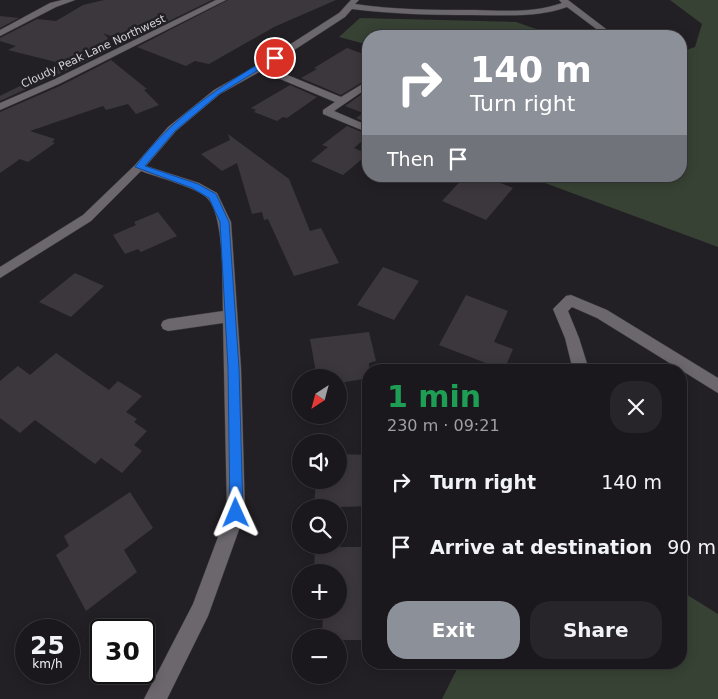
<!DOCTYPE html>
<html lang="en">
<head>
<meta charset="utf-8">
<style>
  body { margin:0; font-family:"DejaVu Sans",sans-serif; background:#272529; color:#f1f3f6; height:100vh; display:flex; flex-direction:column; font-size:19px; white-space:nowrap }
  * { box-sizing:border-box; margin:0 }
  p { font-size:16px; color:#9fa0a3 }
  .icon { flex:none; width:28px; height:28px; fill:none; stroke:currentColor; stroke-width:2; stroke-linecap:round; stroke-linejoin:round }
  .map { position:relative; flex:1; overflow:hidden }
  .panel { position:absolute; left:362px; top:364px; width:325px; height:305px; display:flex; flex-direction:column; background:#1a181c; border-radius:20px; box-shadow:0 2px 12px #0003,0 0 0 1px #38373b }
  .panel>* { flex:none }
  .banner { position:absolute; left:362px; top:30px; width:325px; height:152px; border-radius:20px; box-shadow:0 2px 12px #0003,0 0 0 1px #38373b; background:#8c9099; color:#fff; overflow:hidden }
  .needle { width:32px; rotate:216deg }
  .tools { position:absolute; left:292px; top:369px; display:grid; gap:10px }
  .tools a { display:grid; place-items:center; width:55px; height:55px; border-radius:50%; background:#1a181c; box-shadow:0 2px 12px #0003,0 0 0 1px #38373b; font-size:25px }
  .speed { position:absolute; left:15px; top:619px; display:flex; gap:10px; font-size:25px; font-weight:700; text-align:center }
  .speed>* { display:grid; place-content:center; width:65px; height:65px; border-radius:50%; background:#1a181c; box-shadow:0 2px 12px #0003,0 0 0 1px #38373b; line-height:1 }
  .speed small { font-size:12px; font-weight:400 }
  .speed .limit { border:2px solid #111; border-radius:8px; background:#fff; color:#111 }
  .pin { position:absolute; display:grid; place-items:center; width:42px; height:42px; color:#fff; margin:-21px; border:2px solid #fff; border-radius:50%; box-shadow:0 1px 5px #0007 }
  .me { position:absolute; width:55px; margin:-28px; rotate:359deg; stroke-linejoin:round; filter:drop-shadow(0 0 4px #0008) }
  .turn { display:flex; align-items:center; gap:18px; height:105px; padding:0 25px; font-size:22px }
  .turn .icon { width:65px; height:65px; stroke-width:2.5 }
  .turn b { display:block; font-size:35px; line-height:42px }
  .then { display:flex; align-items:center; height:48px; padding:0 25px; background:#0003; gap:10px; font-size:19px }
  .round { display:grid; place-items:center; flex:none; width:52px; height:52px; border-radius:20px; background:#272529 }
  .head { display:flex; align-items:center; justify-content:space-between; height:85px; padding:0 25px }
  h1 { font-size:30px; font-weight:600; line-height:38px; color:#1e9e55 }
  .primary-button { display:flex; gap:10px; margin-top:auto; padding:10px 25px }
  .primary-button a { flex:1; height:58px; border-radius:20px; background:#8c9099; color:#fff; font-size:20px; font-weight:600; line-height:58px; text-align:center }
  .primary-button a+a { background:#272529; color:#f1f3f6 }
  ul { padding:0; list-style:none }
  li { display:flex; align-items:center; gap:15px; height:65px; padding:0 25px }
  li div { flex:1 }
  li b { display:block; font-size:19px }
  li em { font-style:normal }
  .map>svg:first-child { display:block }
  .green { fill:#374234 }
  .building { fill:#3c373c }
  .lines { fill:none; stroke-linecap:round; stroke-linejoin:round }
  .minor-casing { stroke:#3d3b3f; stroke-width:1 }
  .minor { fill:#6b676d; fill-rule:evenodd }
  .route { fill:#1a73e8; stroke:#114b97 }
  .labels { text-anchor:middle; stroke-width:5; stroke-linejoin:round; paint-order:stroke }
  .far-street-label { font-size:11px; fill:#d8d6d9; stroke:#232025 }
</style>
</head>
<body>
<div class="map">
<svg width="718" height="699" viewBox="0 0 718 699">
  <rect width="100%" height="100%" fill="#232025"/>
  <path class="green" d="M670 0H718V247L526 176H681V52L695 47 702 24Z
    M360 18 516 22 556 36H369V45L339 37Z
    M681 591 718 614V699H442L460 663 681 662Z"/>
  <path class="building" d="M104 0H212L126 42 103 33 108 38 100 52 102 54 0 101V96L64 64 8 50 16 46 0 41V38L37 19 56 21 83 5Z
    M228 0H336L274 27 209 64 195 61 186 66 137 47Z
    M0 16 19 18 0 28Z
    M347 48 369 56V78L341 95 301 78 317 69 314 68Z
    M111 60 147 89 144 90 159 105 136 114 128 104 106 110 103 106 30 131 55 139 52 142 55 143 28 162 20 159 0 173V112L60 86Z
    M290 85 317 97 287 118 283 117 277 121 254 112 256 110 251 108Z
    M369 89V124L356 118 363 113 345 106Z
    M347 126 369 135 354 148 368 154 343 175 311 161 328 147 322 145Z
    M228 134 289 179 310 231 321 228 339 263 294 276 268 219 264 220 262 212 252 214 237 163 222 171 201 154 230 140Z
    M465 176H483L513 188 486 220 442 201Z
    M158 212 177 236 141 252 138 249 125 254 113 235 136 225 134 222Z
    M383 267 419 281 394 320 357 305Z
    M75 273 104 286 71 317 39 302Z
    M466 295 508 311 494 342 513 349 504 370 439 345Z
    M369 332 376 361 369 363V378L339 383V378H317L310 339Z
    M56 353 109 390 118 381 142 396 126 412 137 419 134 422 147 431 134 445 142 451 122 473 101 458 95 464 35 420 20 433 0 418V381L18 366 30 375Z
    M339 454 369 455V506L314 508 316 480H339Z
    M130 492 153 528 124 550 137 572 86 611 56 555 69 546 64 536Z
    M315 547H361V561H369V640H339V638H322L323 610H339V572H314Z"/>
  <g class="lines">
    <g class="minor-casing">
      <path id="minor" d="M62 0H75L56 7 0 36V30L50 3Z
        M216 0H226L59 84 0 110V103L53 80Z
        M351 0H359L355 4C395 10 434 10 475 10 503 11 535 13 562 3L559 0H568L610 32 603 34 567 7C537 18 503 15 471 15 431 15 392 14 352 9L345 17 268 67 341 97 369 80V87L334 111 369 126V133L323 114V110L335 102 261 71 220 94 176 131 146 166 199 183 217 193 231 222 241 368 245 513 208 616 167 699H144L193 604 227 513 223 323 168 331 163 329 161 325 163 321 168 319 223 311C222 285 225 218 208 199 199 188 156 177 141 171L91 221 0 278V267L83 215 135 165 168 127 214 90 258 65 339 13Z
        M571 295 607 310 718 378V393L597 318 572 307 568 311 579 338 589 370H573L565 338 553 309 566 296Z"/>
    </g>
    <use href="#minor" class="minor"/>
  </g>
  <path class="route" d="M272 56 278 58 219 94 175 131 145 166 198 184 216 194 229 222 239 368 243 513 241 518 236 520 232 518 230 513 228 368 220 222 209 198 192 188 135 167C174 115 218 88 272 56Z"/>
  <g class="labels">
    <g class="far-street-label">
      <text transform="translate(93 51) rotate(-25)" y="4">Cloudy Peak Lane Northwest</text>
    </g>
  </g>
</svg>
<div class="tools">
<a><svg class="needle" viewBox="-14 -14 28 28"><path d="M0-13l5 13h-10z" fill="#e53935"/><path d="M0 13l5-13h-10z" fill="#9fa0a3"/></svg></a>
<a><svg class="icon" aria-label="sound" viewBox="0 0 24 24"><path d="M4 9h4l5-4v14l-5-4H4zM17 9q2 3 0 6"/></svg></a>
<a><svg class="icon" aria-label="search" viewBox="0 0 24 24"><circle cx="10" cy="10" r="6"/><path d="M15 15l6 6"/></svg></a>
<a>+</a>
<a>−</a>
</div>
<div class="speed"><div>25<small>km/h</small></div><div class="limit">30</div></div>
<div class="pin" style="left:275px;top:58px;background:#d93025"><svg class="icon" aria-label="arrive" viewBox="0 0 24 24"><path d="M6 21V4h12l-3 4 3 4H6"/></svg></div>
<svg class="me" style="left:236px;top:513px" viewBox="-20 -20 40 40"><path d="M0-17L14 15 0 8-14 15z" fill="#1a73e8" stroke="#fff" stroke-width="4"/></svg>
<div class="banner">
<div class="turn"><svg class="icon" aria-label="right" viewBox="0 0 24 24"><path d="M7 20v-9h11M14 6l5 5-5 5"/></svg><div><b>140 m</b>Turn right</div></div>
<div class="then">Then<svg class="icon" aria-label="arrive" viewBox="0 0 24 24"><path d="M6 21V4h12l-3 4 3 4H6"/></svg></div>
</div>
<section class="panel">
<div class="head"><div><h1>1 min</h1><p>230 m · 09:21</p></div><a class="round"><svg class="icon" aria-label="close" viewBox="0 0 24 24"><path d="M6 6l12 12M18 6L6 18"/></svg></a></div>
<ul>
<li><svg class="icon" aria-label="right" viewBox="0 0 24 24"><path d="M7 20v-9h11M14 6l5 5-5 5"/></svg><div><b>Turn right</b></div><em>140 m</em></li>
<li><svg class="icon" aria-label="arrive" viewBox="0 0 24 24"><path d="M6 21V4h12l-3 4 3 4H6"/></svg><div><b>Arrive at destination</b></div><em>90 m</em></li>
</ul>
<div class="primary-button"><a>Exit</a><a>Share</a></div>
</section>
</div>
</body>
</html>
